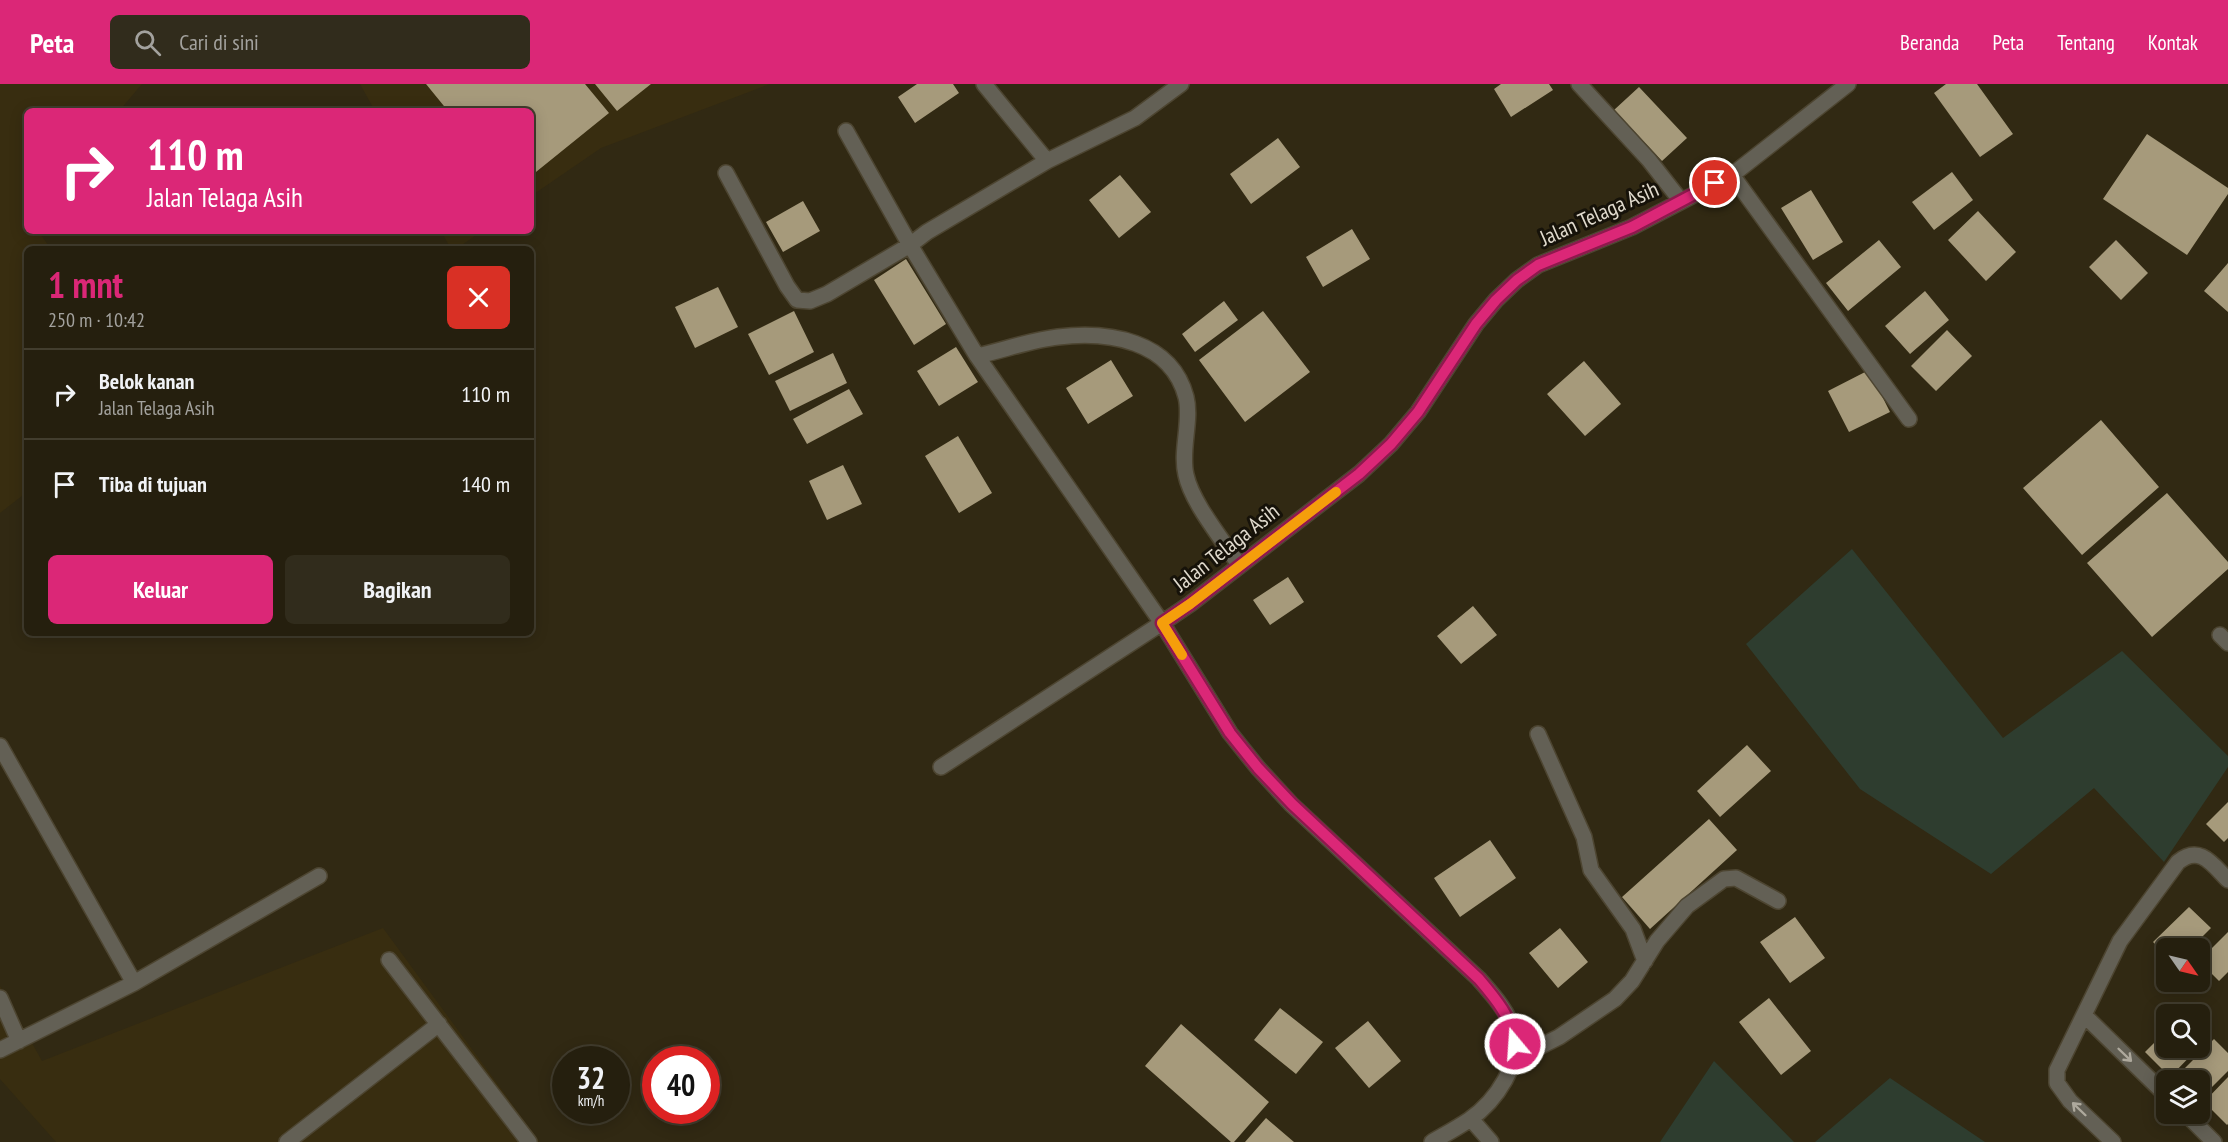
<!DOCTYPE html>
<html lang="id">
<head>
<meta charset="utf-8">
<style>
  body { margin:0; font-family:"PT Sans Narrow",sans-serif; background:#312c1c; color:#f1f3f6; height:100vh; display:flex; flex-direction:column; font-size:22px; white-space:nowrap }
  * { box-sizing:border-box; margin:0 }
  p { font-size:20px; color:#a3a29e }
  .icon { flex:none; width:33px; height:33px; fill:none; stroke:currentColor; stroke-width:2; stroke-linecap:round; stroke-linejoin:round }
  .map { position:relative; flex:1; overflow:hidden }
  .side { position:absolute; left:24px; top:162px; width:510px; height:390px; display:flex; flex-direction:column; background:#251f0e; border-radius:9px; box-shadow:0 3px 15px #0003,0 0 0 2px #423d2e }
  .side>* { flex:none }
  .guide { position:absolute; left:24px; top:24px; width:510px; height:126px; border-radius:9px; box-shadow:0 3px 15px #0003,0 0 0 2px #423d2e; background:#db2777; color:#fff; overflow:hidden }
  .needle { width:39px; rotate:124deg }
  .buttons { position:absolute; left:2156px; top:854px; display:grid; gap:12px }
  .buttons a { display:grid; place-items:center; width:54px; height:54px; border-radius:9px; background:#251f0e; box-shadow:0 3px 15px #0003,0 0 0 2px #423d2e; font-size:30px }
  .speed { position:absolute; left:552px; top:962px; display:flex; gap:12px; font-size:30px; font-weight:700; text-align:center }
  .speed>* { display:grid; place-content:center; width:78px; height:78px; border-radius:50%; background:#251f0e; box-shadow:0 3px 15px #0003,0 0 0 2px #423d2e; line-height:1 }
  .speed small { font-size:15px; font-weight:400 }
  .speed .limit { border:9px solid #d22; background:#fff; color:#111 }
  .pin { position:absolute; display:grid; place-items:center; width:51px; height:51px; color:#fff; margin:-26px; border:3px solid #fff; border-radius:50%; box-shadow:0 2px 6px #0007 }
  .me { position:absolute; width:66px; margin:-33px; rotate:342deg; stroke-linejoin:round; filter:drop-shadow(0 0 4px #0008) }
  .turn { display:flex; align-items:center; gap:21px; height:126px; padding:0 24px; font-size:27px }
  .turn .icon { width:78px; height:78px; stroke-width:2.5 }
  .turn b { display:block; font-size:42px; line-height:51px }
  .round { display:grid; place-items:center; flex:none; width:63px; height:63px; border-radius:9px; background:#312c1c }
  .overview { display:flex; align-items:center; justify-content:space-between; height:102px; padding:0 24px }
  h1 { font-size:36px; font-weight:700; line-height:45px; color:#db2777 }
  .primary-button { display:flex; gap:12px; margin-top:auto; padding:12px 24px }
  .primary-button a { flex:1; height:69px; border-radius:9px; background:#db2777; color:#fff; font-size:24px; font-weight:700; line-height:69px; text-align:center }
  .primary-button a+a { background:#312c1c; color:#f1f3f6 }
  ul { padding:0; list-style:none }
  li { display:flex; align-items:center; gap:18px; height:90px; padding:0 24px; border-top:2px solid #423d2e }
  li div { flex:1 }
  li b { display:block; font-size:22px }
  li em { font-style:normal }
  header { display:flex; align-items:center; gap:36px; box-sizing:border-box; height:84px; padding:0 30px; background:#db2777; color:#fff }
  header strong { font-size:28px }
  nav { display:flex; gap:33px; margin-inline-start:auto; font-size:21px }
  .search { width:420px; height:54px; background:#312c1c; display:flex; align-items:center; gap:15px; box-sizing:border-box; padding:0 21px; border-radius:9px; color:#a3a29e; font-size:22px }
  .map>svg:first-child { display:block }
  .built { fill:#382d10 }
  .green { fill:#2e3d2f }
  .building { fill:#a69a7b }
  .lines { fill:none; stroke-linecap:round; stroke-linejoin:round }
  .minor-casing { stroke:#4d4531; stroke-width:18 }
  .minor { stroke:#636055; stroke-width:15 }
  .oneway { stroke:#aea99d }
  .route-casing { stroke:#8e194d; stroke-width:15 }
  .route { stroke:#db2777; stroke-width:10 }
  .slow { stroke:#f59e0b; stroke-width:10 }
  .labels { text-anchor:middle; stroke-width:6; stroke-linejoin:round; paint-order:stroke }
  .street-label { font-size:22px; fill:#e0dacd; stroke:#161209 }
</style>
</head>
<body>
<header>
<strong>Peta</strong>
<div class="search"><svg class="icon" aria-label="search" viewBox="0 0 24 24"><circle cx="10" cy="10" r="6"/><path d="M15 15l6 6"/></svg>Cari di sini</div>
<nav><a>Beranda</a><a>Peta</a><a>Tentang</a><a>Kontak</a></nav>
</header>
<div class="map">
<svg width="2228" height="1058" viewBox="0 0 2228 1058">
  <rect width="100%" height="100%" fill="#312913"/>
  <path class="built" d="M0 0H142L119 27H27V147H38L51 165H27V408L0 429Z
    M360 0H770L601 64 531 112V27H375Z
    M441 147H482L456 165H451Z
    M383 844 540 1058H56L0 995V902L42 977Z"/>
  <path class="green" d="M1852 465 2003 654 2122 567 2228 672V683L2164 778 2094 704 1991 790 1860 705 1746 560Z
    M1714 977 1794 1058H1660Z
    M1890 994 1985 1058H1815Z"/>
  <path class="building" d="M426 0H585L609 29 531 92V27H448Z
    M595 0H651L617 27Z
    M917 0H953L959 9 915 39 898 13Z
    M1501 0H1549L1553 6 1511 33 1494 5Z
    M1946 0H1977L2013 50 1980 73 1934 9Z
    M1639 3 1687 54 1662 77 1614 26Z
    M2147 50 2228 104V110L2187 171 2103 115Z
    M1278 54 1300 83 1251 120 1230 90Z
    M1952 88 1973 116 1934 146 1912 118Z
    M1120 91 1151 128 1119 154 1089 116Z
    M1811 106 1843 158 1813 176 1781 124Z
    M803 117 820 147 783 168 766 138Z
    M1978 127 2016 168 1986 197 1948 156Z
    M1352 145 1370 175 1323 203 1306 173Z
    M1879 156 1901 183 1848 227 1826 199Z
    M2116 156 2148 189 2121 216 2089 183Z
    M906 175 946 240 914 261 874 196Z
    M2228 179V228L2204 207Z
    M718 203 738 243 695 264 675 223Z
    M1925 207 1949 236 1910 270 1885 242Z
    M1224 217 1238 236 1195 268 1182 250Z
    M794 227 814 268 769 291 748 250Z
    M1263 227 1310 288 1245 338 1199 276Z
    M1947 246 1972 272 1936 307 1911 282Z
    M956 263 978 298 939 322 917 287Z
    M833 269 847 299 790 327 775 297Z
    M1111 276 1133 312 1088 340 1066 304Z
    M1584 277 1621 320 1585 352 1547 310Z
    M1869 286 1890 328 1849 348 1828 307Z
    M849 305 863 330 807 360 793 335Z
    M2101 336 2159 403 2082 471 2023 404Z
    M958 352 992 409 959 429 925 372Z
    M843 381 862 420 827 436 809 397Z
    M2167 409 2228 478V485L2152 553 2087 479Z
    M1288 493 1304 518 1270 541 1253 516Z
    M1473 522 1497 551 1461 580 1437 552Z
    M1747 661 1771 687 1720 733 1697 707Z
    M2228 718V754L2224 758 2206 740Z
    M1709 735 1737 766 1650 845 1622 813Z
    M1490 756 1516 794 1460 833 1434 794Z
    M2189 823 2211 844 2191 864H2166V871L2153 858Z
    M1795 833 1825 874 1790 899 1760 858Z
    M1560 844 1588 878 1558 904 1529 869Z
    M2228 848V888L2219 897 2199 877Z
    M1769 914 1811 967 1781 991 1739 938Z
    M1280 924 1323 958 1296 990 1254 956Z
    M1368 937 1401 977 1369 1004 1335 964Z
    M1181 940 1269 1018 1234 1058H1231L1145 982Z
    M2199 944 2208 954 2170 993 2145 968 2166 947V963H2199Z
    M2214 955 2228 969V987L2201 1014 2199 1012V996H2183L2178 991Z
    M2228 993V1040L2227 1041 2204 1018Z
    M1266 1034 1294 1058H1245Z"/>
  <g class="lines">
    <g class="minor-casing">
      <path id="minor" d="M984 0 1047 77
        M1579 0 1649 76 1681 117
        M726 89 787 202 797 216 810 217 827 210 910 161 846 47
        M1732 91 1909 335
        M977 272C1004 266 1031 256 1058 253 1108 247 1171 256 1186 313 1192 336 1180 367 1186 391 1192 419 1223 456 1239 481
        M2220 551 2228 559
        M1538 650 1584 753 1591 786 1633 845 1645 877
        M0 662 134 899
        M941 683 1162 539 977 272 910 161 927 148 1047 77 1135 34 1181 0
        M389 876 529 1058
        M0 914 19 957
        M2084 931 2166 1011
        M0 966 134 899 319 792
        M1515 975 1559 953 1615 915 1632 897 1657 857 1687 822 1724 795 1736 794 1778 817
        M2185 1029 2214 1058
        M1471 1035 1491 1058
        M287 1058 439 940
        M1432 1058C1444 1051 1457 1044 1469 1036 1495 1018 1524 978 1513 945 1507 926 1492 910 1479 895L1291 720 1258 684 1230 649 1162 539 1190 520 1359 390 1391 360 1418 328 1476 240 1496 216 1517 196 1538 181 1632 143 1732 91 1848 0
        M2113 1058 2070 1017 2057 999V986L2120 857 2178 778C2200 760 2213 781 2228 796"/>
    </g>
    <use href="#minor" class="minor"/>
  </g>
  <defs><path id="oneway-shaft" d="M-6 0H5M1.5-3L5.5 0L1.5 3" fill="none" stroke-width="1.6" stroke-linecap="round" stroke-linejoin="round" transform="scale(1.5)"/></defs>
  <g class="oneway">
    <use href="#oneway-shaft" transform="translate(2125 971) rotate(44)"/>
    <use href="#oneway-shaft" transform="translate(2079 1025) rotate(-136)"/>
  </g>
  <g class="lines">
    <g class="route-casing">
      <path id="route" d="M1515 960C1512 934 1496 915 1479 895L1292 720 1258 684 1230 649 1162 539 1190 520 1359 390 1391 360 1418 328 1476 240 1496 216 1517 196 1538 181 1632 143 1715 99"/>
    </g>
    <use href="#route" class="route"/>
    <path class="slow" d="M1182 571 1162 539 1190 520 1336 408"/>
  </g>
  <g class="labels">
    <g class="street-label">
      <text transform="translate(1599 129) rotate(-24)" y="8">Jalan Telaga Asih</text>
      <text transform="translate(1226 463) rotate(-38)" y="8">Jalan Telaga Asih</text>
    </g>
  </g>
</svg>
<div class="buttons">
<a><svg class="needle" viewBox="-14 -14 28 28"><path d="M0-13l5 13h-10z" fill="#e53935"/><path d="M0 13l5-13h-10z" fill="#a3a29e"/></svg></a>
<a><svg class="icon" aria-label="search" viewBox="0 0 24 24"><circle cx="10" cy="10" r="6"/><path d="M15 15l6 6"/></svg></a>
<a><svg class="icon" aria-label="layers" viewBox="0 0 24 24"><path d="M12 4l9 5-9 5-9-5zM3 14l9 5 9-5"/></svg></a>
</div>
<div class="speed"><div>32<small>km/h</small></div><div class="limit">40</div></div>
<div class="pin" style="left:1715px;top:99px;background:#d93025"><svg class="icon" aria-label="arrive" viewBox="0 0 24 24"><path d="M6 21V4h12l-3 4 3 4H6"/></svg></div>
<svg class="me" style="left:1515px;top:960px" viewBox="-20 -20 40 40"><circle r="17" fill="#db2777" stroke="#fff" stroke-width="3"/><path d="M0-11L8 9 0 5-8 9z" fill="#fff"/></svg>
<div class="guide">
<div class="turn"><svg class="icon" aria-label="right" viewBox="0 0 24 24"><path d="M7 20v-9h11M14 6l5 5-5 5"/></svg><div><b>110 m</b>Jalan Telaga Asih</div></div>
</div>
<section class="side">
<div class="overview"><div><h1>1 mnt</h1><p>250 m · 10:42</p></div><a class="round" style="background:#d93025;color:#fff"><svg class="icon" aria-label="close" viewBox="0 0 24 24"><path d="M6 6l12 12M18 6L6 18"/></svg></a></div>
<ul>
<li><svg class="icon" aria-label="right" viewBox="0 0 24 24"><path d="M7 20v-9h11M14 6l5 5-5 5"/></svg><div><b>Belok kanan</b><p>Jalan Telaga Asih</p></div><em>110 m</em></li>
<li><svg class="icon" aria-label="arrive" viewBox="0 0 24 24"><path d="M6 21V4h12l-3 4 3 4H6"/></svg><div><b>Tiba di tujuan</b></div><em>140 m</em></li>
</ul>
<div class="primary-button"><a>Keluar</a><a>Bagikan</a></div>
</section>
</div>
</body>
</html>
